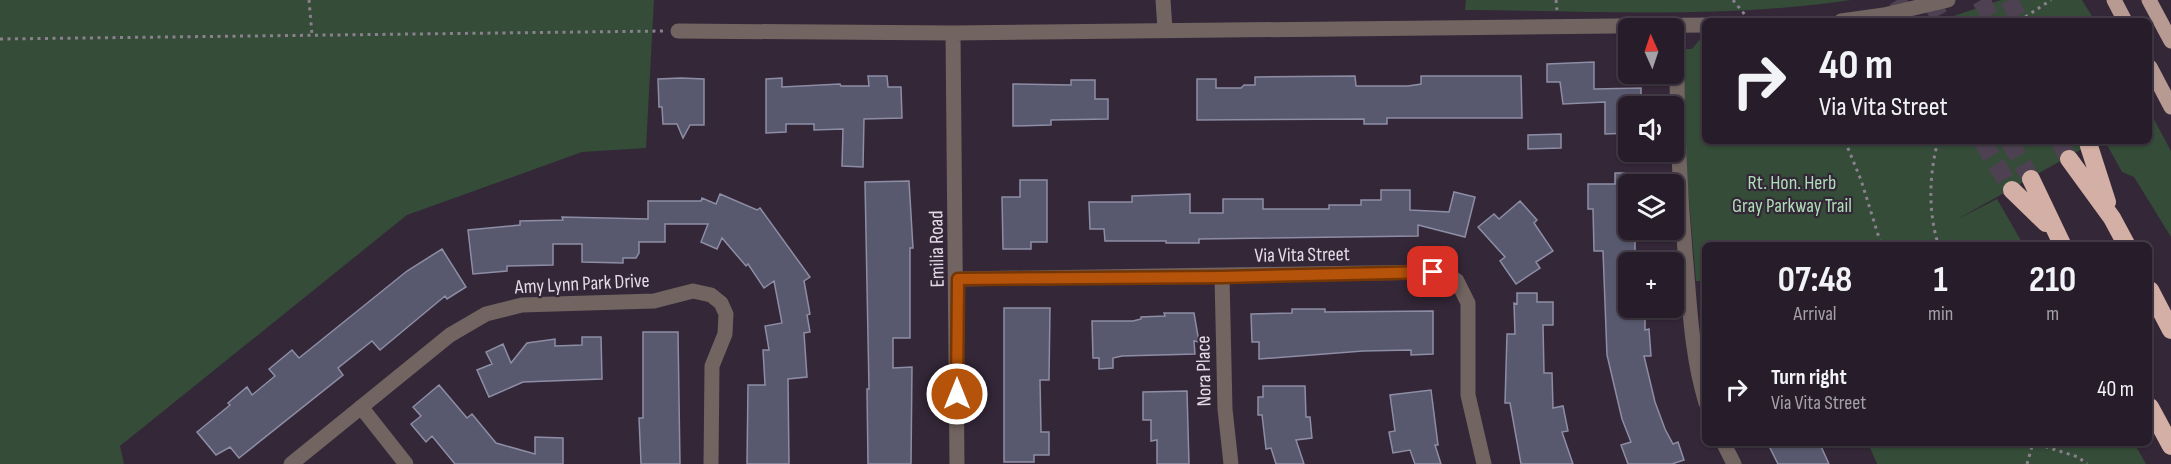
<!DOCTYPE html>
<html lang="en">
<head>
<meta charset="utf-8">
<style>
  body { margin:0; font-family:"Sofia Sans Condensed",sans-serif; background:#2f2632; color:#f1f3f6; height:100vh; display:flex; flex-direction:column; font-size:22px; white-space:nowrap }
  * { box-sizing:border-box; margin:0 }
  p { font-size:20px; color:#a4a2a8 }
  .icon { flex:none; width:33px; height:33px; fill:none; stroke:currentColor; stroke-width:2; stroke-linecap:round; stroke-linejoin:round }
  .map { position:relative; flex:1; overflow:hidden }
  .side { position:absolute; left:1702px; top:242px; width:450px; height:204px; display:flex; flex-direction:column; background:#271d2a; border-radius:9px; box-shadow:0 2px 4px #0004,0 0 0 2px #433b47 }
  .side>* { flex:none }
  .guide { position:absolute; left:1702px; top:18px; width:450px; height:126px; border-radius:9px; box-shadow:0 2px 4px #0004,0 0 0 2px #433b47; background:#271d2a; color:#f1f3f6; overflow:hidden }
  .needle { width:39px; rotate:357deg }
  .fabs { position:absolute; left:1618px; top:18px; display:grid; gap:12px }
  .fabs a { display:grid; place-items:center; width:66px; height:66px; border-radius:9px; background:#271d2a; box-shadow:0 2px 4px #0004,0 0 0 2px #433b47; font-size:30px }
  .pin { position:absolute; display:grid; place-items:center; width:51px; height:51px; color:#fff; margin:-26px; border-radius:12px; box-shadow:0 3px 9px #0006 }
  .me { position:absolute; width:66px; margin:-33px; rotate:0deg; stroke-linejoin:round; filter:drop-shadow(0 0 4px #0008) }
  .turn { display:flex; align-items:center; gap:21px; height:126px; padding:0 18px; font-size:27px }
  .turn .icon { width:78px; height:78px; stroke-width:2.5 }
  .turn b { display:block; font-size:42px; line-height:51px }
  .eta { display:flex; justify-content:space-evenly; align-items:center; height:102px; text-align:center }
  .eta b { font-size:36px; font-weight:700; line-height:42px }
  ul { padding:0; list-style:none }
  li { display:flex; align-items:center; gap:18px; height:90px; padding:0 18px }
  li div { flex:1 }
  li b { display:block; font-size:22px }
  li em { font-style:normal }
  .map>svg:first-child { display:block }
  .green { fill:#344c38 }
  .building { fill:#58586e; stroke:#8d8da5; stroke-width:1.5 }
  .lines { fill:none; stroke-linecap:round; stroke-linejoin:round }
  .highway-tunnel { stroke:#4e4252; stroke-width:18; stroke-dasharray:18 9; stroke-linecap:butt }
  .path { stroke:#8b808e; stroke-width:3; stroke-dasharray:3 4.5; stroke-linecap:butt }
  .street { stroke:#726460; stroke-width:15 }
  .primary { stroke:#b79a91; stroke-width:15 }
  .highway { stroke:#d3afa5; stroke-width:18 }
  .route-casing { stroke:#753606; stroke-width:15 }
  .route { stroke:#b45309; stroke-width:10 }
  .labels { text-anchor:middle; stroke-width:4.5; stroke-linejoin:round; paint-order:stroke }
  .park-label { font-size:20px; fill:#aedeb6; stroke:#342738 }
  .street-label { font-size:20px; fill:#e4dbe7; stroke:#342738 }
</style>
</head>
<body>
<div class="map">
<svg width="2171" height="464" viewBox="0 0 2171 464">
  <rect width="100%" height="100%" fill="#342738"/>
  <path class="green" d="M0 0H654L646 148 582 152 407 215 120 446 124 464H0Z
    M1466 0H1851C1725 19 1593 11 1465 10Z
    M2001 0H2082L2095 21H1939Z
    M1701 38H1705L1706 141H2096L1956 220 1997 199 2023 244H1706L1705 281H1696L1676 49H1692Z
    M2150 112 2171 151V237L2134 177 2122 172 2105 141H2150Z
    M1868 443H2134L2146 464H1877Z"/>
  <path class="building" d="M1594 62V89L1641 88V106H1629V133L1605 134V102L1563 104 1560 82H1547V64Z
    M868 76H887L888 87H901L902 118 864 119 863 167 842 166 843 129 814 130V124H786V132L766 133V79L782 78V87L840 84 841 86H869Z
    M1355 76 1356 86H1408L1421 84V76H1521L1522 118H1387V124H1364V119L1197 120V79H1216V88H1241L1244 85H1255V77Z
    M681 78 704 79V125H690L683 138 677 124H663L662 107H659L658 79Z
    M1071 80H1095V99H1108V119L1051 120V125L1013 126V84L1071 85Z
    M1561 134V148L1528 149V135Z
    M1615 173H1629V230H1635V262H1629V308H1645V330L1649 329 1651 356H1644L1655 402 1665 429 1673 444 1678 442 1684 460 1672 464H1628L1621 445 1631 442 1622 419 1607 355 1603 251H1594L1593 209H1588V184H1615Z
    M1020 180H1047V242H1031V249H1003L1002 197H1020Z
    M909 181 913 248H910V338H893V368L912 367 911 464H868L867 389H869L865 182Z
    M1381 190H1410V210L1449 212 1454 192 1475 197 1465 237 1418 225V236L1199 239V243H1166V241H1105L1104 229H1090L1089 202H1132V196L1190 194V213H1223V199H1263V209H1329V205H1361V200H1381Z
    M720 194 757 210 760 208 810 277 804 281 810 314 807 315 810 332 804 333 807 377 788 379 789 464H747L748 385H765L763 350H769L765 326 782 323 774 281 764 288 748 264 746 266 722 238 717 249 701 242 708 224H665V242H639V253L636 258H623V263L582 262V244H553V265L507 266V271L473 274 468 230 520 225V221L563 220 562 217 648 219V201H701L702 198 716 204Z
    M1520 201 1537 220 1534 223 1553 251 1536 262 1540 268 1516 284 1500 261 1505 257 1478 227 1494 214 1499 219Z
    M442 249 466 287 447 299 445 296 380 350 372 341 338 368 343 375 239 458 230 447 216 455 197 432 230 405 228 403 247 387 252 395 275 376 269 369 292 350 299 358 407 271Z
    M1517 293H1537V302H1553V325H1543L1544 373H1552L1553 408 1563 406 1568 431 1562 432 1573 464H1521L1510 403H1505L1507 334H1515L1514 303 1517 304Z
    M1004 308H1050L1049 380H1040L1041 432H1049V455H1034V462H1004Z
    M1292 309H1325V312L1433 311V354L1411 355V350L1363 351 1259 359V342H1252L1251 314 1292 313Z
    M1164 313H1194L1199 342 1194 341 1195 354 1122 356 1113 358V368L1099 369V358H1093L1092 321H1133L1141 319V317L1165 316Z
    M643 332H678L680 464H641L639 418H643Z
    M582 337H601L602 379 523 382 489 397 477 370 492 364 486 352 503 344 511 363 527 343 555 339V346L582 345Z
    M439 385 467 418 472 414 496 443 535 454V437L563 438V464H455L432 436 426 442 411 424 421 416 413 407Z
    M1263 386H1305L1306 417H1310L1312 438 1296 440 1304 464H1276L1271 448 1266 449 1262 415H1258V397H1263Z
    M1431 390 1438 445H1435L1441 464H1415L1410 450 1393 453 1389 432 1395 431 1390 395Z
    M1187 391 1189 464H1157V440L1151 441V420H1143V392Z
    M1767 442H1819L1829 464H1778Z"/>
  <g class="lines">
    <path class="highway-tunnel" d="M1897 0 1910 21
      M1930 0 1942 21
      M1981 0 1993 21
      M2009 0 2020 21
      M1982 141 2012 190
      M2009 141 2031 179
      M2059 141 2069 159"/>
    <path class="path" d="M309 0 312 35
      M1556 0 1557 10
      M1733 0 1750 21
      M2019 21 2051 0
      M0 39 664 31
      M1845 141 1861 180 1881 244
      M1938 141C1929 175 1928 210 1938 244
      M2031 442 2078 457 2087 464
      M2027 464 2033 443"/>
    <path class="street" d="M1163 0 1165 29
      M1841 21 1884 15 1948 0
      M1677 26C1676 105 1679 184 1686 263 1690 311 1692 357 1706 403
      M678 31 953 33 1706 25
      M953 33 957 464
      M1222 277 1225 409 1231 464
      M958 279 1433 272 1447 274 1457 281 1468 303V395L1484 464
      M361 407 406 464
      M1723 442 1734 464
      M291 464 450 335 486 314 522 305 654 301 693 291 711 295 721 303 726 314 725 334 712 366 711 464"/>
    <path class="primary" d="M2114 0 2125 21
      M2149 0 2171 41
      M2150 67 2171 107"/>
    <path class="highway" d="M2089 146 2107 202
      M2069 159 2112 218 2126 244
      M2031 179 2062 244
      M2012 190 2046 223
      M2150 290 2171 330
      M2150 407 2171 446"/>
  </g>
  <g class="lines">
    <g class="route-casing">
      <path id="route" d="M957 394 958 279 1222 277 1433 272"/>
    </g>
    <use href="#route" class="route"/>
  </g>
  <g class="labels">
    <g class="park-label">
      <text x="1792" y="189">Rt. Hon. Herb<tspan x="1792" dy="23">Gray Parkway Trail</tspan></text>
    </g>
    <g class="street-label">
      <text transform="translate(936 249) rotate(-91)" y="7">Emilia Road</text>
      <text transform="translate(1302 254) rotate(-1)" y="7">Via Vita Street</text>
      <text transform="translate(582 283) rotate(-3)" y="7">Amy Lynn Park Drive</text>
      <text transform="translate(1203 371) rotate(-91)" y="7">Nora Place</text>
    </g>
  </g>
</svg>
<div class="fabs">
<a><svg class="needle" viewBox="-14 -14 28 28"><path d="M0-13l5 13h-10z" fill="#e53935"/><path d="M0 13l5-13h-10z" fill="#a4a2a8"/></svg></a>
<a><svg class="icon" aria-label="sound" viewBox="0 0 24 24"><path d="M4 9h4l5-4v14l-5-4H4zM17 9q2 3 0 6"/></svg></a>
<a><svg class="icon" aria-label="layers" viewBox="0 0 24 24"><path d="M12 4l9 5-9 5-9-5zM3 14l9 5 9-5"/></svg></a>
<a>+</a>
</div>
<div class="pin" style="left:1433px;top:272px;background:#d93025"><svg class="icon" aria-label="arrive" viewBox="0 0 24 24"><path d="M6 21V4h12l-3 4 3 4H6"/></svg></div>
<svg class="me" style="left:957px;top:394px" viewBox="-20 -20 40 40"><circle r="17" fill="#b45309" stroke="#fff" stroke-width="3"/><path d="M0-11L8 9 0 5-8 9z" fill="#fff"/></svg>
<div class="guide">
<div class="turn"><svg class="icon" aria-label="right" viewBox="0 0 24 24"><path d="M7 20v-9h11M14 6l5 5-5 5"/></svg><div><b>40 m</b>Via Vita Street</div></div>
</div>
<section class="side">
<div class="eta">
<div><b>07:48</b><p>Arrival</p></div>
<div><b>1</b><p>min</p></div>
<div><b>210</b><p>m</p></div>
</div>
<ul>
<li><svg class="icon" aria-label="right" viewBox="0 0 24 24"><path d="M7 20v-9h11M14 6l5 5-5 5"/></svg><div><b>Turn right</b><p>Via Vita Street</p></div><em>40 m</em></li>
</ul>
</section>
</div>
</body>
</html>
